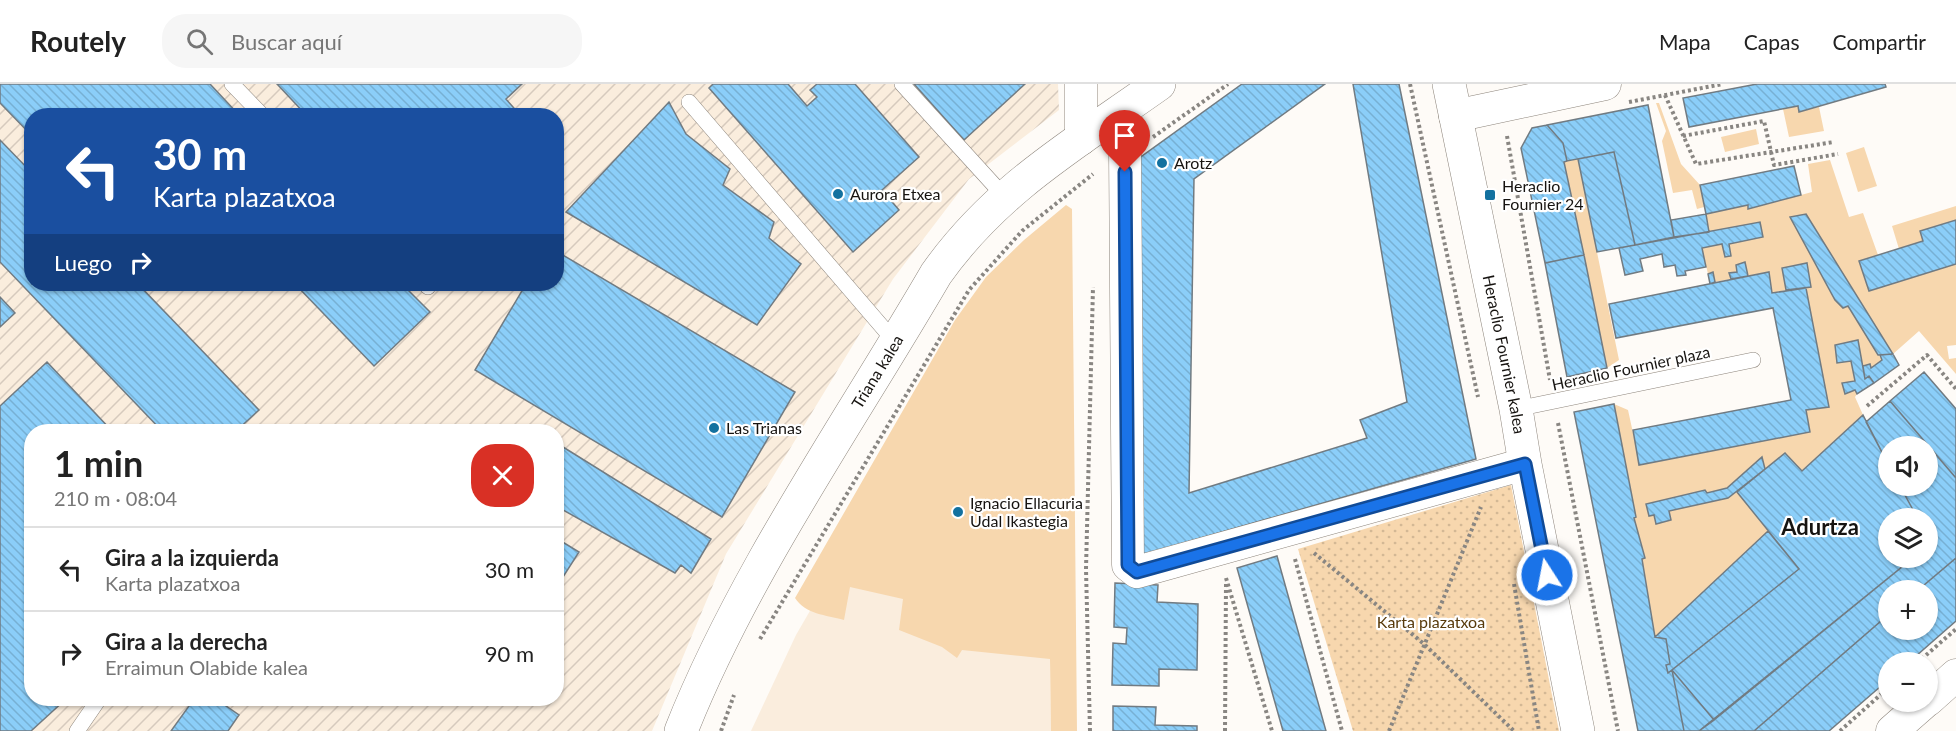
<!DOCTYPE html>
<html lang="es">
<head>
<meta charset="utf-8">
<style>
  body { margin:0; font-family:Lato,sans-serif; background:#f6f6f6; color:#222; height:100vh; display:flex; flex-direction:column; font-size:22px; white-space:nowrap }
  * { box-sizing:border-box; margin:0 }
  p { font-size:20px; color:#767676 }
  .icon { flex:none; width:33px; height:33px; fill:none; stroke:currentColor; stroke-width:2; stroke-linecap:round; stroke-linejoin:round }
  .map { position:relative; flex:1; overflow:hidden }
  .sheet { position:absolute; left:24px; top:340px; width:540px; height:282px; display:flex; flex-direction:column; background:#fff; border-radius:24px; box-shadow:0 2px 4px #0004 }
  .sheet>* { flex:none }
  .hud { position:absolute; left:24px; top:24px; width:540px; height:183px; border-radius:24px; box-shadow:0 2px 4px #0004; background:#1a4fa0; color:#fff; overflow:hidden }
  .buttons { position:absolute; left:1878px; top:352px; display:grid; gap:12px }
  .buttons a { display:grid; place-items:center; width:60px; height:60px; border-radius:50%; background:#fff; box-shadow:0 2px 4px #0004; font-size:30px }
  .pin { position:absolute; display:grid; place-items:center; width:51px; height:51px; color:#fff; margin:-62px -26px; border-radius:50% 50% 50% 0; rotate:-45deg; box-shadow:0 0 6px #0007 }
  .pin .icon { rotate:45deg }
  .me { position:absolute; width:66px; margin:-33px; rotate:349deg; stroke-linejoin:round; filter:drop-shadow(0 0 4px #0008) }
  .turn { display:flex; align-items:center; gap:21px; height:126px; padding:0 30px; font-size:27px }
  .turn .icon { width:78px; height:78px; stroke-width:2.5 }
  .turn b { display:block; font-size:42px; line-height:51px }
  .then { display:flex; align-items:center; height:57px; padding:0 30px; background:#0003; gap:12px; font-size:22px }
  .round { display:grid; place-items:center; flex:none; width:63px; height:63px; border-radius:24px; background:#f6f6f6 }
  .overview { display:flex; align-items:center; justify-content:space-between; height:102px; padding:0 30px }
  h1 { font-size:36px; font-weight:700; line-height:45px }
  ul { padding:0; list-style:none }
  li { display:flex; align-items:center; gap:18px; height:84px; padding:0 30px; border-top:2px solid #e0e0e0 }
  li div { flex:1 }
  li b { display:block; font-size:22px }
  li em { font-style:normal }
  header { display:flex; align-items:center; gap:36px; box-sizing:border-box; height:84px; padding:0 30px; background:#fff; border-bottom:2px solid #e0e0e0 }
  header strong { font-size:28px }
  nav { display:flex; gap:33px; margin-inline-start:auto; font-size:21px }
  .search { width:420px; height:54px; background:#f6f6f6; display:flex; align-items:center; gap:15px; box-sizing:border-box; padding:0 21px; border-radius:24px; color:#767676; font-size:22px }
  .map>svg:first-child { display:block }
  .built { fill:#faeddd }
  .industrial { fill:url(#industrial-furrows); fill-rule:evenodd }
  .green { fill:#f7d7ae }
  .park { fill:url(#park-dots) }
  .building { fill:url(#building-back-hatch); stroke:#717b82; stroke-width:1.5 }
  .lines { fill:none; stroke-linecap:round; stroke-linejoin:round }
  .lane-casing { stroke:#8d857c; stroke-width:16 }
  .street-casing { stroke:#8d857c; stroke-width:33 }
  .secondary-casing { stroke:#8d857c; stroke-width:34 }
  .path { stroke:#898682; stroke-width:4; stroke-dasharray:3 3; stroke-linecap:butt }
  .lane { stroke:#fff; stroke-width:15 }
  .street { stroke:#fff; stroke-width:32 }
  .secondary { stroke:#fff; stroke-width:33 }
  .route-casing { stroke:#114b97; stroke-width:15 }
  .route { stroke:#1a73e8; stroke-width:10 }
  .poi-dot { fill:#13719f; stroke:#fff; stroke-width:2 }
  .labels { text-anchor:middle; stroke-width:4.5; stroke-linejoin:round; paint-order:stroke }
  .poi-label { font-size:16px; fill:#161310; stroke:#fff; text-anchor:start }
  .street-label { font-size:16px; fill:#161310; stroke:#fff }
  .park-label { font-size:16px; fill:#583a0b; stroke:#fff }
  .district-label { font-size:22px; font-weight:bold; fill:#161310; stroke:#fff }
</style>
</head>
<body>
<header>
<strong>Routely</strong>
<div class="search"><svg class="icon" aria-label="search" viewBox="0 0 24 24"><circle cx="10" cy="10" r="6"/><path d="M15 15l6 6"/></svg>Buscar aquí</div>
<nav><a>Mapa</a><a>Capas</a><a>Compartir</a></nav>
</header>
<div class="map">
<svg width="1956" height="647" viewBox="0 0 1956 647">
  <defs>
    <pattern id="industrial-furrows" width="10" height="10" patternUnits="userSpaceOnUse" patternTransform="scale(1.5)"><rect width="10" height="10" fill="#faeddd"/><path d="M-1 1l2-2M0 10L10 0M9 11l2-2" fill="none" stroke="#d6cabd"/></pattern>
    <pattern id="park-dots" width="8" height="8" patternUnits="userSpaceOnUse" patternTransform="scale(1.5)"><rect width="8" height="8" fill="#f7d7ae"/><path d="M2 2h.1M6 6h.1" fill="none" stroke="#d3b895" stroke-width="1.8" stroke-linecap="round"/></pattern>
    <pattern id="building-back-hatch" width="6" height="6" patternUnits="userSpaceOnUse" patternTransform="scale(1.5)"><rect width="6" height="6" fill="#8bcef9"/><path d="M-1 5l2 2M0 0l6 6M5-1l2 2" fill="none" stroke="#77b0d4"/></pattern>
  </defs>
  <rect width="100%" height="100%" fill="#fefbf7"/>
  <path class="built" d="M1045 171 1051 647H751L796 551 925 328Z"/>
  <path class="industrial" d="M0 0H1058L1059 26 969 95 893 195 726 470 652 647H0ZM32 32H556V200H32ZM32 348H556V615H32Z"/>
  <path class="green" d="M1656 19H1659L1681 80 1700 101 1704 123 1697 125 1692 106 1673 109 1662 57 1666 47Z
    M1798 22 1799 28 1819 23 1824 47 1789 53 1783 25Z
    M1756 45 1759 60 1725 68 1721 53Z
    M1864 63 1877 102 1858 108 1846 69Z
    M1578 75 1619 276 1607 284 1564 78Z
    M1830 76 1849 133 1863 129 1878 171 1859 177 1869 207 1956 180V261L1947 262 1949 275 1956 274V290L1919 247 1893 270 1806 130 1791 133 1835 215 1843 224 1848 222 1882 276 1871 284 1870 280 1863 282 1857 256 1835 261 1837 279 1851 277 1855 297 1843 299 1845 309 1855 306 1857 310 1855 313 1863 331 1802 387 1785 369 1765 385 1762 374 1727 404 1707 409 1705 406 1646 420 1649 432 1654 431 1656 440 1670 436 1669 427 1728 414 1737 408 1768 447 1655 553 1642 475 1644 474 1634 434 1636 433 1614 320 1628 326 1640 381 1810 348 1806 326 1829 322 1806 204 1811 202 1807 179 1782 184 1786 206 1772 209 1769 188 1748 192 1745 179 1736 181 1737 188 1729 190 1731 195 1715 198 1713 189 1708 190 1702 164 1722 160 1725 173 1731 171 1729 160 1760 138 1709 148 1706 130 1748 121 1749 125 1812 108 1808 80Z
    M1066 121 1072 125 1077 647H1051L1050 575 962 566 957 574 942 563 899 546 903 515 850 503 844 536C826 531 805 530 795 514L955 236 986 193 1024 156Z
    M1956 122V136L1920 147 1923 157 1899 165 1892 142Z"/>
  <path class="park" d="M1511 401 1559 647H1353L1298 465Z"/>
  <path class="building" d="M0 0H210L240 32H32V52L0 19Z
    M277 0H522L506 15 521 32H307Z
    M713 0H788L807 22 817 13 810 6 817 0H855L919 73 882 106 899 126 853 168 709 4Z
    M914 0H1025L964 56Z
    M1242 0H1325L1194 95 1189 409 1367 354 1360 336 1407 318 1353 0H1399L1476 375 1142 471 1138 75Z
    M1757 0H1885L1886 3 1799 28 1798 22 1689 43 1683 14Z
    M669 18 686 50 730 85 723 101 774 138 769 154 801 180 757 241 566 128Z
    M1648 21 1674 153 1635 161 1614 68 1567 77 1563 59 1547 41Z
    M1547 41 1563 59 1567 77 1564 78 1584 171 1545 179 1521 64 1532 44Z
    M0 56 32 89V200H138L259 326 235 348H163L0 178Z
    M1614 68 1635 161 1597 168 1578 75Z
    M1794 82 1801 111 1748 125V121L1706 130 1700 101Z
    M1706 130 1709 148 1674 153 1671 136Z
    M1806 130 1893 270 1878 271 1848 222 1843 224 1835 216 1790 133Z
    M1956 136V180L1869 207 1859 177 1923 157 1920 147Z
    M1760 138 1763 153 1729 160 1731 172 1725 173 1722 160 1702 164 1706 183 1685 187 1686 191 1677 192 1675 181 1664 183 1662 170 1640 175 1643 187 1625 191 1619 164Z
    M556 167 795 308 722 433 475 286 526 200H556Z
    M1584 171 1607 284 1567 293 1545 179Z
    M1745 178 1748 192 1731 195 1729 189 1737 188 1736 181Z
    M1807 179 1811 203 1786 206 1782 184Z
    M1713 188 1715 198 1710 200 1708 190Z
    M1769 188 1772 209 1806 204 1829 323 1806 326 1810 348 1639 381 1633 346 1791 316 1773 224 1616 254 1609 220Z
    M295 200H402L430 228 374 282Z
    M0 213 15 229 0 243Z
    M1858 256 1865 295 1869 292 1874 299 1857 310 1855 306 1845 310 1842 299 1855 297 1851 277 1837 279 1835 261Z
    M1893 270 1899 281 1874 299 1869 292 1865 295 1863 282 1870 280 1871 284 1882 276 1880 271Z
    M47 278 113 348H32V615H66L31 647H0V322Z
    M1924 288 1956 325V394L1890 317Z
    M1890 317 1956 394V474L1917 507H1888V531L1754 647H1699L1913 474H1928V462L1931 460 1928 453V435H1918L1900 402H1928V363H1888V380L1866 338Z
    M1614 320 1636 433 1634 434 1645 474 1642 475 1655 553 1666 555 1670 580 1666 581 1668 589 1672 586 1684 647H1638L1574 328Z
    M1863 331 1888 380V402H1900L1918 435H1888V474H1913L1714 636 1672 586 1799 485 1737 408 1785 369 1802 387Z
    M563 363 711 455 691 489 681 481 675 489 556 422V375Z
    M1762 373 1765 385 1728 414 1669 427 1671 436 1656 440 1654 431 1649 432 1646 420 1705 406 1707 409 1727 404Z
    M1768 447 1799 485 1668 589 1666 581 1670 580 1666 555 1655 553Z
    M556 454 579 468 556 504Z
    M1277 472 1326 647H1283L1237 484Z
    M1956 474V537L1908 579H1888V596L1829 647H1754L1888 531V546H1928V507H1917Z
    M1115 499 1158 501 1157 518 1198 520 1197 586 1159 585V602L1112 601 1113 559 1126 560 1127 544 1114 543Z
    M1672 586 1714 636 1699 647H1684Z
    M194 615H216L239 631 228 647H171Z
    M1113 622 1156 623 1155 641 1197 642V647H1113Z"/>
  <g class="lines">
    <g class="lane-casing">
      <path id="lane" d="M232 0 263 32
        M902 0 1004 112
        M689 18 896 259
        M425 200 428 203
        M1516 325 1753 276
        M77 647 99 615"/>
    </g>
    <g class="street-casing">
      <path id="street" d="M1455 32 1605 0
        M1108 36 1125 65 1128 481 1137 488 1525 380
        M1081 55V0
        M1928 616 1956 591
        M1892 647 1925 618"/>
    </g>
    <g class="secondary-casing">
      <g id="secondary">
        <path id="s1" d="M1449 0 1516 325 1525 380 1578 647"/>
        <path id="s2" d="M681 647C744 488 850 338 936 190 996 105 1076 59 1159 0"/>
      </g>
    </g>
    <path class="path" d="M1410 0 1478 313
      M1665 11 1696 80 1834 58
      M1629 18 1723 0
      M1507 52 1550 296
      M1683 52 1764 37 1774 81 1838 70
      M1153 53 1228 0
      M1867 322 1927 271 1956 305
      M1558 339 1618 647
      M1314 469 1424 560 1514 647
      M1295 475 1342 647
      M1226 494 1272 647
      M1514 500 1539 647
      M760 555 969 206 1022 147 1093 90
      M1917 579 1956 545
      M721 647 734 611
      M1090 647 1086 485 1093 203
      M1225 647 1226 500
      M1389 647 1481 423
      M1840 647 1888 604"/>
    <use href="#lane" class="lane"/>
    <use href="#street" class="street"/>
    <use href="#secondary" class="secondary"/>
  </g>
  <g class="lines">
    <g class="route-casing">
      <path id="route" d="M1125 88 1128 481 1137 488 1525 380 1547 491"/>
    </g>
    <use href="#route" class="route"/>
  </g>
  <g class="poi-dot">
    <circle cx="1162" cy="79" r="6"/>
    <circle cx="838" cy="110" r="6"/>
    <rect x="1484" y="105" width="12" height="12" rx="3"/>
    <circle cx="714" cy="344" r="6"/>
    <circle cx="958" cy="428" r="6"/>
  </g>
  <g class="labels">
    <g class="poi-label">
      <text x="1174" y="85">Arotz</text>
      <text x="1502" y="108">Heraclio<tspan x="1502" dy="18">Fournier 24</tspan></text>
      <text x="850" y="116">Aurora Etxea</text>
      <text x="726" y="350">Las Trianas</text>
      <text x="970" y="425">Ignacio Ellacuria<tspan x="970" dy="18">Udal Ikastegia</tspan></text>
    </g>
    <g class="street-label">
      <text dy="6" stroke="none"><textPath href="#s1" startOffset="276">Heraclio Fournier kalea</textPath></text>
      <text transform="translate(1631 284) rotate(-12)" y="6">Heraclio Fournier plaza</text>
      <text dy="6" stroke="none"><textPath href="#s2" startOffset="410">Triana kalea</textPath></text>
    </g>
    <g class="park-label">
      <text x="1431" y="544">Karta plazatxoa</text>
    </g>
    <g class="district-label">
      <text x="1820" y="451">Adurtza</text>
    </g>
  </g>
</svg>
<div class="buttons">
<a><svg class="icon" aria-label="sound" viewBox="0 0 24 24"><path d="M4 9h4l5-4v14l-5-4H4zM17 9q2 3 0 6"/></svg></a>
<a><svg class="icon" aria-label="layers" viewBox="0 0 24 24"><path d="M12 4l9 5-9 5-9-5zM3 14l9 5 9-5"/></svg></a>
<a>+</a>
<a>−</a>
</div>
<div class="pin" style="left:1125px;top:88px;background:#d93025"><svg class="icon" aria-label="arrive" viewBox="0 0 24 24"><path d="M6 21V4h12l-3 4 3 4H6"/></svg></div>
<svg class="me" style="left:1547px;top:491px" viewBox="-20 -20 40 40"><circle r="17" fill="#1a73e8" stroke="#fff" stroke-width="3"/><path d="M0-11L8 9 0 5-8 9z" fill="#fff"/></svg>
<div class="hud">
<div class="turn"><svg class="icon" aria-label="left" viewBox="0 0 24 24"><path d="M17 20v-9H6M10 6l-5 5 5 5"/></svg><div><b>30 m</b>Karta plazatxoa</div></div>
<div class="then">Luego<svg class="icon" aria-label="right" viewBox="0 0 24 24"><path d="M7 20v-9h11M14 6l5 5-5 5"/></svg></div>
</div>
<section class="sheet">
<div class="overview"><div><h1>1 min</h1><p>210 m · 08:04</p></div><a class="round" style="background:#d93025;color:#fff"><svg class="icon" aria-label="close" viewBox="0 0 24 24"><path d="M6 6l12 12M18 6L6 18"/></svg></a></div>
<ul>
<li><svg class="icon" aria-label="left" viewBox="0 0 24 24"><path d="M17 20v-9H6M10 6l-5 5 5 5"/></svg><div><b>Gira a la izquierda</b><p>Karta plazatxoa</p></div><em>30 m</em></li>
<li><svg class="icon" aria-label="right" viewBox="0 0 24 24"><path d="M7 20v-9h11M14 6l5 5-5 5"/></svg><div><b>Gira a la derecha</b><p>Erraimun Olabide kalea</p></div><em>90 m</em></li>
</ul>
</section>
</div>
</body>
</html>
